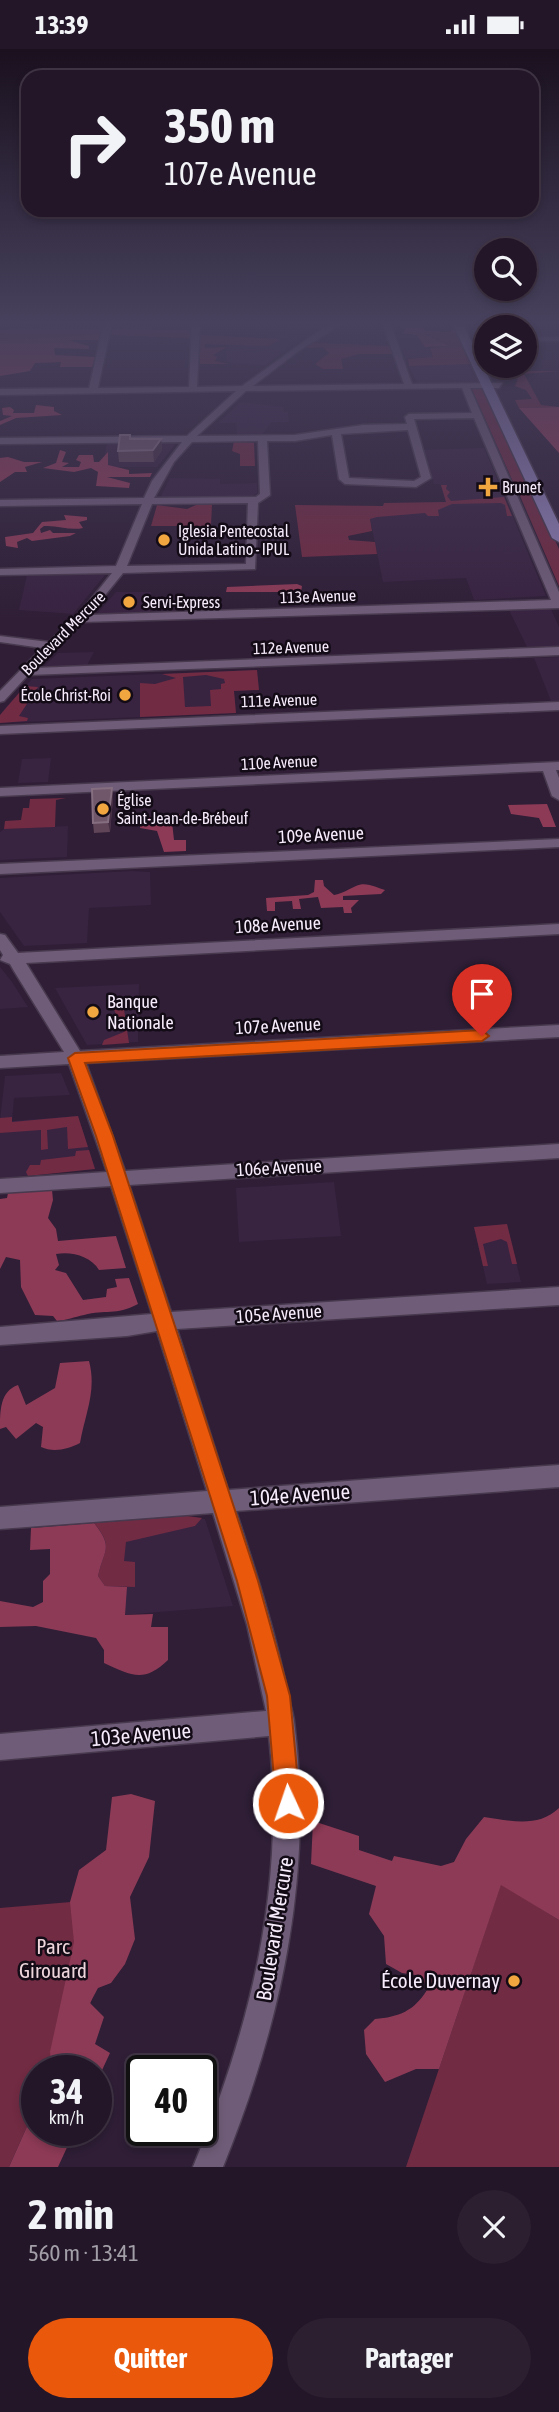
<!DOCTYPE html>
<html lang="fr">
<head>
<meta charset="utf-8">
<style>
  body { margin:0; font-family:"Asap Condensed",sans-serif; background:#2b1f30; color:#f1f3f6; height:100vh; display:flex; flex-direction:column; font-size:26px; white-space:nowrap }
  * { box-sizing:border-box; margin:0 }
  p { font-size:23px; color:#a39fa8 }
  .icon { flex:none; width:38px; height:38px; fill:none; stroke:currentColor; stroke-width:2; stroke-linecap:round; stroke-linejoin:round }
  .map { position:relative; height:2118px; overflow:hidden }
  .sheet { display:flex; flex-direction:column; background:#231628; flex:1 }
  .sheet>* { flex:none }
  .hud { position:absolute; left:21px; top:21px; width:518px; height:147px; border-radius:21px; box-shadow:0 4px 10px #0003,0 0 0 2px #403545; background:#231628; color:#f1f3f6; overflow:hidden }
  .fabs { position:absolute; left:474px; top:189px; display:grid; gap:14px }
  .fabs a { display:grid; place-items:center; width:63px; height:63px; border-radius:50%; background:#231628; box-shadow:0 4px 10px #0003,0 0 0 2px #403545; font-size:35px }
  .speed { position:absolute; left:21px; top:2006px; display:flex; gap:14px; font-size:35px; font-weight:700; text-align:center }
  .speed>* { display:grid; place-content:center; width:91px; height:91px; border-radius:50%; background:#231628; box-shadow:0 4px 10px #0003,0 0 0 2px #403545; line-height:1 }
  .speed small { font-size:18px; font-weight:400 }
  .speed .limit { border:4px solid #111; border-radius:10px; background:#fff; color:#111 }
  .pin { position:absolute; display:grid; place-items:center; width:60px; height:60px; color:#fff; margin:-72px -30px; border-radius:50% 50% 50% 0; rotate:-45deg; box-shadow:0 0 7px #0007 }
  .pin .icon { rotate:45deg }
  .me { position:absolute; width:77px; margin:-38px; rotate:357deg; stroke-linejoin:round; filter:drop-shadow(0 0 5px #0008) }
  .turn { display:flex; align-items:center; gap:24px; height:147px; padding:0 28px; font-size:32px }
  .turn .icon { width:91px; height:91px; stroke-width:2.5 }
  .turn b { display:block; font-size:49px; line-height:60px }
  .round { display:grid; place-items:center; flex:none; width:74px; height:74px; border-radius:37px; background:#2b1f30 }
  .head { display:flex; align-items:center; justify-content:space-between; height:119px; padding:0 28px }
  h1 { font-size:42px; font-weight:700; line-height:52px }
  .button { display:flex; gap:14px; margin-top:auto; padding:14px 28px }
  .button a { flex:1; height:80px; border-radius:42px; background:#ea580c; color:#fff; font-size:28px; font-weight:700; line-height:80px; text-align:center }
  .button a+a { background:#2b1f30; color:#f1f3f6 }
  .status { display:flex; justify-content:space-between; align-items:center; height:49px; padding:0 35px; background:#231628; direction:ltr }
  .status svg { height:19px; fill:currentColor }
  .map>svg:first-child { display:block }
  .built { fill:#382341 }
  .green { fill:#712b43; fill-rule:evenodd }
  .forest { fill:#8d3a56 }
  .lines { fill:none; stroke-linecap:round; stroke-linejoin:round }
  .minor-casing { stroke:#48394e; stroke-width:3 }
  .major-casing { stroke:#48394e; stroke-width:3 }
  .minor { fill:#6f5c78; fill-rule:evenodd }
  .major { fill:#8a7bb0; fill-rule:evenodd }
  .wall { fill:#5f4557 }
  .shaded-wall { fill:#452e43 }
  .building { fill:#705769; stroke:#856e80; stroke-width:2 }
  .route { fill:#ea580c; stroke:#983908; stroke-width:2 }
  .poi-dot { fill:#f1a63f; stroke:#130b16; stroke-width:2.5 }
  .labels { text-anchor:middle; stroke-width:5; stroke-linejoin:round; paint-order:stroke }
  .far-poi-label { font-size:16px; fill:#f7ecfc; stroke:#130b16; text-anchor:start }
  .far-street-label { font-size:16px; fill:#f7ecfc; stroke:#130b16 }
  .street-label { font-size:18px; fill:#f7ecfc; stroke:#130b16 }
  .poi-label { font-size:18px; fill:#f7ecfc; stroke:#130b16; text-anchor:start }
  .near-street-label { font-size:21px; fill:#f7ecfc; stroke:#130b16 }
  .near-park-label { font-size:21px; fill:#efd6dc; stroke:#130b16 }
  .near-poi-label { font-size:21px; fill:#f7ecfc; stroke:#130b16; text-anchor:end }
</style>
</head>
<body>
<div class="status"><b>13:39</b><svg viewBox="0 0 49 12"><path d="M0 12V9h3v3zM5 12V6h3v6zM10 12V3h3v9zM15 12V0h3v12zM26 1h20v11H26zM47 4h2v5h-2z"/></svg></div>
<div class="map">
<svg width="559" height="2118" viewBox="0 0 559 2118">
  <rect width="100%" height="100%" fill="#2f1e36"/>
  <path class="built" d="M285 273H332L300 290 265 316 227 313 226 300 228 297 267 289 270 284 286 285Z
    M396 286H419L433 308 405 309Z
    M474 315 482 333 418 335 408 316Z
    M241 353 283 358 284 363H288L289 373H272L262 386H237L236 374H218Z
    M107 393 171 392 177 393 157 418H103Z
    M484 399 546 547 474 551 466 529 383 533 370 470 393 454 446 453 440 435H434L423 401Z
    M170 429 220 430V435L257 434V444L252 448 160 449Z
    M27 526 101 525 105 526 73 565 19 561Z
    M116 543H151L150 564 97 565Z
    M551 560 559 578V597L527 598 509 561Z
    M94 603 87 616 43 618 58 604Z
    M559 608V651L551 652 534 609Z
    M257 621 259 641 234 642 236 664 0 674V666L6 658 32 630Z
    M51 709 48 733 18 734 22 710Z
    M68 777 67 808 0 811V783L4 780Z
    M132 822 150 823 151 856 89 859 87 894 24 897 0 863V829Z
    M0 918 12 933 28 958 0 960Z
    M139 935 138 993 87 996 55 939Z
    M61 1024 70 1046 14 1049 12 1072 78 1067 95 1120 0 1129V1071L5 1027Z
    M334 1133 341 1187 239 1193 236 1139Z
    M507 1175 521 1233 487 1235 474 1178Z
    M187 1467 205 1470 233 1557 86 1569 94 1474Z"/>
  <path class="green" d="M83 273H102L100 285 0 292V281Z
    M113 273H152L133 276H152V281H191V289L110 286 112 280 133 277 112 279Z
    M425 284H459L474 315 409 317 408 310 433 308 430 299 449 297Z
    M200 286 280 290 269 297 205 295V299L227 298 213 306 217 308 215 312 229 315H200Z
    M313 294 390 297 393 305H359L341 310 343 320H323L315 315 329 304 323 298 306 299Z
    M515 322H559L524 325 541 356 559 358 519 359 515 351 532 350 526 341 515 337 518 330 499 324Z
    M480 338 485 340 559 500V537L517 440 519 439 514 435 472 340Z
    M234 392 254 394 255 417H240V405L232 402Z
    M441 436H447L446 440 450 443 447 447 451 452 504 448 512 467H507L505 456 501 454 452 455 438 461 439 467H428L425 464 377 468 370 470 372 482 348 487 349 491 375 493 377 505 302 508 295 456 383 457 384 454 446 453Z
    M198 455H212L211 477H151L157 456 187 460Z
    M257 621 259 641 234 642 236 664 140 668V634L155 635 176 629 162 625ZM206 626 224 630 225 634 221 635V640L210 641 211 657 185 658 183 628Z
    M25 637 38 638 19 667 28 669 27 672 0 674V666Z
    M66 749 56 751 55 778 4 780 5 772 21 771 23 759H29L30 750Z
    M110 952 124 960 129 994 102 996 104 991 124 983Z
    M78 1067 88 1098 68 1100 67 1078 47 1081 48 1100 41 1101V1081L0 1084V1069L12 1068V1073Z
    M89 1101 95 1120 28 1127 26 1123 30 1116H40L41 1111 75 1107 76 1102Z
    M507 1175 517 1215H512L507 1193 501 1190 483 1195 488 1217H483L474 1178Z
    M187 1467 202 1469 195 1477 126 1493 124 1512 135 1513V1538L105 1537 98 1527C104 1500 114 1498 94 1474Z
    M501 1835 559 1871V2118H406Z
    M130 1848 90 1955 56 2021H37V2055L9 2118H0V1859Z"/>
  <path class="forest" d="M391 273 421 274 425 282 450 283 453 281 448 273H454L458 284 425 285 449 297 425 298 417 286 401 284 406 281Z
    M100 285 99 291H68L89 297V300L54 299 55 306 95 308 92 318H60L61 313 35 314 30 322 0 327V292Z
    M36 356 54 358V362L62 366 16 369 0 376V372L12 367 3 366 2 359 10 358 14 361 13 364H34Z
    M559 358V404L519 359Z
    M60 401 66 403 62 413 69 414 62 418H79L81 413 76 411 79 406H93L94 413H99L108 403V416L129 421V425L152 424 150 428H107L130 434 129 439 96 437 98 423 91 419 74 423 43 419 56 414Z
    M8 408 24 413H42L25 418 27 423H15L0 433V409Z
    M64 466 87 468V471L79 473 83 479C70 482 58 476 44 477L40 480 41 484 50 481 53 484H76L70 487 32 492 27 489 17 493 18 499 6 497 5 488 33 484 42 473 66 471Z
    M297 535 302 537 301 543H226L227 538Z
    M547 755 556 778H543L539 769 511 765 508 756Z
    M170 765H180V772L172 773 174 791H186V802L164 803 157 782 140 779 141 769Z
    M315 831H323L324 837 334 846C344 844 347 841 356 837 366 832 377 839 385 841L381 845 343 847V851H359L351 859 352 864H344L343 858 321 859 318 848 299 850 301 860H293L292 852 275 853V862H267L266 849 308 846 314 843Z
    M52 1141 53 1151 48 1169 56 1180 58 1192 116 1187 126 1219 99 1221C91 1207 71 1202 56 1205L59 1216 55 1221 66 1224 83 1251 106 1248 107 1240 117 1238 115 1230 129 1229 138 1255C115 1267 106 1260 84 1266 74 1268 67 1271 57 1272L53 1267 35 1266 21 1238 20 1211 6 1208 0 1220V1150L7 1149 8 1144Z
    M89 1312C97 1342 85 1365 80 1394 68 1400 54 1404 41 1398L43 1378 36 1374 16 1390 6 1378 0 1380C0 1362 0 1342 18 1336L26 1356 55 1339 60 1314Z
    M94 1474C114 1499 104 1500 98 1527L105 1537 127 1538 125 1566 153 1565 151 1578H168V1611C144 1634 132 1627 104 1614V1601L96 1589 36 1577 0 1578V1552L33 1558 43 1553V1532L50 1525V1500L30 1501 31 1479Z
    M131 1745 155 1752 149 1808 130 1848 135 1890 125 1915 111 1934 98 1939 90 1954 104 1968 95 1995 110 2004 96 2034V2021H52L50 2003 74 1893 70 1853 79 1821 106 1801 112 1748Z
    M559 1759V1871L501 1836 439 2020H416L385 2033 366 2005 364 1981 375 1970C399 1968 414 1962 427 1941L422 1927 402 1924 386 1915 384 1887 369 1865 376 1837 311 1815 313 1772 359 1787V1801L392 1812 394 1807 441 1817 454 1813 466 1790 484 1768C512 1772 538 1779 559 1759Z
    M37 2055V2081H75L58 2118H9Z"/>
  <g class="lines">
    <g class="minor-casing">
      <path id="minor" d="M104 273H112L98 339 189 338 192 273H200L197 338 242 337 316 284 335 273H345L297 303 253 337 404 335 382 273H390L412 335 502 334 499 339H470L559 543V559L82 573 35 619 559 598V606L28 626 4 652 0 653V642L42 599 0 593V587L49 593 84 559 112 524 0 526V520L116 517 142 455 0 457V451L144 449 152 432 182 393 0 395V389L187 387 236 342 0 346V340L89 339ZM462 339 472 364 409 365 405 368 407 375 363 376 295 386 197 387 246 342ZM474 369 551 551 89 566 123 524 255 520 258 454 270 446 267 392H295L332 386 339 430 345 435 416 438 431 429 414 370ZM408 381 421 428 414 432 349 429 341 385ZM258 392 260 445 256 448 154 449 174 413 192 393ZM248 454 246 515 127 517 152 455Z
        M504 273H512L514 278H506Z
        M525 288H559V292H525Z
        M559 653V661L0 685V677Z
        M559 713V721H556L559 729V751L552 747 543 722 0 747V739Z
        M559 790V798L0 825V815Z
        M559 875V885L26 914 80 1002 559 976V988L86 1014 125 1122 559 1095V1109L129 1136 171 1263 559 1238V1256L177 1280 228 1441 559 1416V1438L236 1462C256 1523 276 1584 288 1646 290 1655 293 1664 294 1672 314 1827 281 1974 223 2118H193C250 1979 286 1838 269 1687L0 1711V1685L266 1662 247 1576 213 1464 0 1480V1458L207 1442 157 1282 127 1287 0 1296V1278L152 1265 111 1137 0 1144V1130L107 1123 69 1015 0 1019V1007L64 1003 14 922 10 915 0 911 3 906 0 901V885L5 886 18 904Z"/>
    </g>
    <g class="major-casing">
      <path id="major" d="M452 273H462L559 475V493L552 489Z"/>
    </g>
    <use href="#minor" class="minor"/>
    <use href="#major" class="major"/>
  </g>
  <path class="wall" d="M131 390H161L162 401 154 413H119L118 402Z
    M112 739 113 749 110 783 94 784 93 774Z"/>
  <path class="shaded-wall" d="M161 390 162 401 154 413 153 401Z
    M112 739 113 749 110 783 108 773Z"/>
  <path class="building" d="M120 386H130V390H161L153 401 118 402Z
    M112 739 108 773 93 774 92 740Z"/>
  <linearGradient id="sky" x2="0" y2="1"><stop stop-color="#1a101e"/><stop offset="0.48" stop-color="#47415d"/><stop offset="1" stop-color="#47415d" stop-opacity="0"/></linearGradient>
  <rect width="559" height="570" fill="url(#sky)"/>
  <path class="route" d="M482 981 489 987 482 992 85 1014 113 1087 258 1532 290 1647 300 1754 297 1763 288 1766 280 1763 276 1754 267 1647 237 1532 96 1087 68 1009 75 1004Z"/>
  <g class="poi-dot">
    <path d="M484.5 427.5h7v7h7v7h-7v7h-7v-7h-7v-7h7z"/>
    <circle cx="164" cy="491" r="7"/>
    <circle cx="129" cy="553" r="7"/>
    <circle cx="125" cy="646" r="7"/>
    <circle cx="103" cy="760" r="7"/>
    <circle cx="93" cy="963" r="7"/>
    <circle cx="514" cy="1932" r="7"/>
  </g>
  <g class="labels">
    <g class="far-poi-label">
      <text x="502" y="444">Brunet</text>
      <text x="178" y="488">Iglesia Pentecostal<tspan x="178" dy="18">Unida Latino - IPUL</tspan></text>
      <text x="143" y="559">Servi-Express</text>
      <text x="111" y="652" text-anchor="end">École Christ-Roi</text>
      <text x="117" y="757">Église<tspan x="117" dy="18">Saint-Jean-de-Brébeuf</tspan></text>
    </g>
    <g class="far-street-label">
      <text transform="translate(318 547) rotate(-2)" y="6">113e Avenue</text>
      <text transform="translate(63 584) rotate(-45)" y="6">Boulevard Mercure</text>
      <text transform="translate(291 598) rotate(-2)" y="6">112e Avenue</text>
      <text transform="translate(279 651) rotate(-2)" y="6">111e Avenue</text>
      <text transform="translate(279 713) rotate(-3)" y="6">110e Avenue</text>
    </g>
    <g class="street-label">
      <text transform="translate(321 786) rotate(-3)" y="6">109e Avenue</text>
      <text transform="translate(278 876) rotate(-3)" y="6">108e Avenue</text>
      <text transform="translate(278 977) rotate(-3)" y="6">107e Avenue</text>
      <text transform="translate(279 1119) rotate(-3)" y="6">106e Avenue</text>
      <text transform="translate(279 1265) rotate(-4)" y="6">105e Avenue</text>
    </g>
    <g class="poi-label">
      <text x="107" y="959">Banque<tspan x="107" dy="21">Nationale</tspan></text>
    </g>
    <g class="near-street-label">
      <text transform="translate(300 1446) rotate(-4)" y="7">104e Avenue</text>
      <text transform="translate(141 1686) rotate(-5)" y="7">103e Avenue</text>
      <text transform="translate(275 1880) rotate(-81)" y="7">Boulevard Mercure</text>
    </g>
    <g class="near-park-label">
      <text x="53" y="1905">Parc<tspan x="53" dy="24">Girouard</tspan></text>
    </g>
    <g class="near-poi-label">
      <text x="500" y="1939">École Duvernay</text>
    </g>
  </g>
</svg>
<div class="fabs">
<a><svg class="icon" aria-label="search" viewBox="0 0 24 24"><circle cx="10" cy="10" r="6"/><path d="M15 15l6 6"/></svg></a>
<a><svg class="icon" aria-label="layers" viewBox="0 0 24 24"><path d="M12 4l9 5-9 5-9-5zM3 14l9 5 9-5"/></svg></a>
</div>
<div class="speed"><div>34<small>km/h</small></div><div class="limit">40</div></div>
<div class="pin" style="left:482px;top:987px;background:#d93025"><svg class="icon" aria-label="arrive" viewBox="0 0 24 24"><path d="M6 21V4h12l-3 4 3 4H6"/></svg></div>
<svg class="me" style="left:288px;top:1754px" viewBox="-20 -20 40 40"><circle r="17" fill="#ea580c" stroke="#fff" stroke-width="3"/><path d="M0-11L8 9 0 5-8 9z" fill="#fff"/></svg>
<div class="hud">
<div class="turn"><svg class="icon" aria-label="right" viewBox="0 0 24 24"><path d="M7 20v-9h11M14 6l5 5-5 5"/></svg><div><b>350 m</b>107e Avenue</div></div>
</div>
</div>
<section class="sheet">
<div class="head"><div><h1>2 min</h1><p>560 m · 13:41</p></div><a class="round"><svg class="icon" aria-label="close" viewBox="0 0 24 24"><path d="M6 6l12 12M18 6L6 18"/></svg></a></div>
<div class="button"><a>Quitter</a><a>Partager</a></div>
</section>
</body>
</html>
